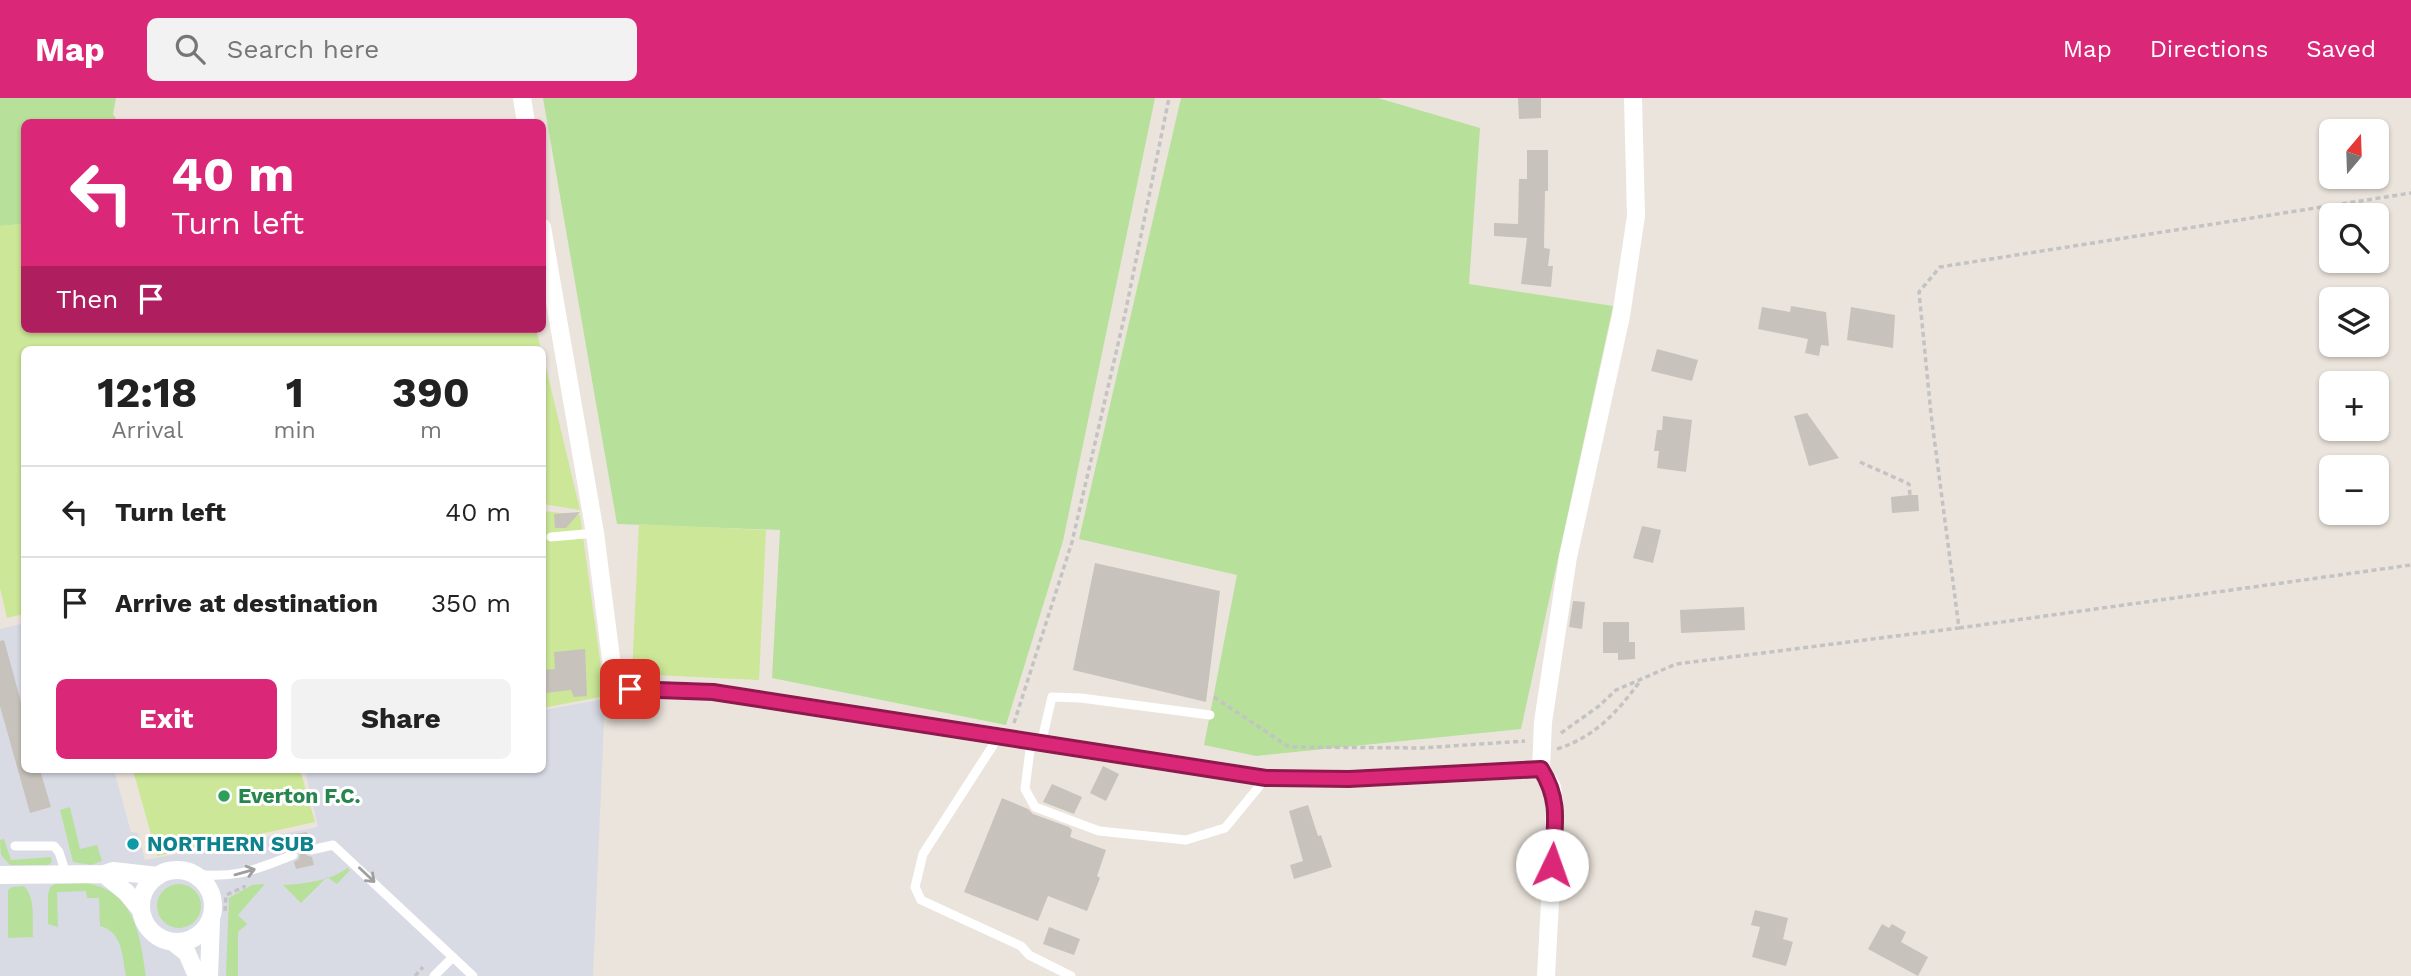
<!DOCTYPE html>
<html lang="en">
<head>
<meta charset="utf-8">
<style>
  body { margin:0; font-family:"Work Sans",sans-serif; background:#f2f2f2; color:#222; height:100vh; display:flex; flex-direction:column; font-size:26px; white-space:nowrap }
  * { box-sizing:border-box; margin:0 }
  p { font-size:23px; color:#767676 }
  .icon { flex:none; width:38px; height:38px; fill:none; stroke:currentColor; stroke-width:2; stroke-linecap:round; stroke-linejoin:round }
  .map { position:relative; flex:1; overflow:hidden }
  .panel { position:absolute; left:21px; top:248px; width:525px; height:427px; display:flex; flex-direction:column; background:#fff; border-radius:10px; box-shadow:0 2px 5px #0004 }
  .panel>* { flex:none }
  .banner { position:absolute; left:21px; top:21px; width:525px; height:214px; border-radius:10px; box-shadow:0 2px 5px #0004; background:#db2777; color:#fff; overflow:hidden }
  .needle { width:46px; rotate:19deg }
  .fabs { position:absolute; left:2319px; top:21px; display:grid; gap:14px }
  .fabs a { display:grid; place-items:center; width:70px; height:70px; border-radius:10px; background:#fff; box-shadow:0 2px 5px #0004; font-size:35px }
  .pin { position:absolute; display:grid; place-items:center; width:60px; height:60px; color:#fff; margin:-30px; border-radius:14px; box-shadow:0 4px 10px #0006 }
  .me { position:absolute; width:77px; margin:-38px; rotate:3deg; stroke-linejoin:round; filter:drop-shadow(0 0 5px #0008) }
  .turn { display:flex; align-items:center; gap:24px; height:147px; padding:0 35px; font-size:32px }
  .turn .icon { width:91px; height:91px; stroke-width:2.5 }
  .turn b { display:block; font-size:49px; line-height:60px }
  .then { display:flex; align-items:center; height:66px; padding:0 35px; background:#0003; gap:14px; font-size:26px }
  .eta { display:flex; justify-content:space-evenly; align-items:center; height:119px; text-align:center }
  .eta b { font-size:42px; font-weight:700; line-height:49px }
  .action { display:flex; gap:14px; margin-top:auto; padding:14px 35px }
  .action a { flex:1; height:80px; border-radius:10px; background:#db2777; color:#fff; font-size:28px; font-weight:700; line-height:80px; text-align:center }
  .action a+a { background:#f2f2f2; color:#222 }
  ul { padding:0; list-style:none }
  li { display:flex; align-items:center; gap:21px; height:91px; padding:0 35px; border-top:2px solid #e0e0e0 }
  li div { flex:1 }
  li b { display:block; font-size:26px }
  li em { font-style:normal }
  header { display:flex; align-items:center; gap:42px; box-sizing:border-box; height:98px; padding:0 35px; background:#db2777; color:#fff }
  header strong { font-size:33px }
  nav { display:flex; gap:38px; margin-inline-start:auto; font-size:24px }
  .search { width:490px; height:63px; background:#f2f2f2; display:flex; align-items:center; gap:18px; box-sizing:border-box; padding:0 24px; border-radius:10px; color:#767676; font-size:26px }
  .map>svg:first-child { display:block }
  .airport { fill:#d8dbe4 }
  .green { fill:#b7e09b }
  .pitch { fill:#cbe797 }
  .building { fill:#c7c2bb }
  .lines { fill:none; stroke-linecap:round; stroke-linejoin:round }
  .path { stroke:#c3c3c3; stroke-width:3.5; stroke-dasharray:5 3.5; stroke-linecap:butt }
  .lane { stroke:#fff; stroke-width:9 }
  .street { stroke:#fff; stroke-width:18 }
  .oneway { stroke:#9f9f9f }
  .route-casing { stroke:#8e194d; stroke-width:18 }
  .route { stroke:#db2777; stroke-width:12 }
  .leisure-dot { fill:#2e9e5b; stroke:#fff; stroke-width:2.5 }
  .culture-dot { fill:#0f9aa8; stroke:#fff; stroke-width:2.5 }
  .labels { text-anchor:middle; stroke-width:6; stroke-linejoin:round; paint-order:stroke }
  .leisure-label { font-size:21px; font-weight:bold; fill:#27864d; stroke:#fff; text-anchor:start }
  .culture-label { font-size:21px; font-weight:bold; fill:#0d838f; stroke:#fff; text-anchor:start }
</style>
</head>
<body>
<header>
<strong>Map</strong>
<div class="search"><svg class="icon" aria-label="search" viewBox="0 0 24 24"><circle cx="10" cy="10" r="6"/><path d="M15 15l6 6"/></svg>Search here</div>
<nav><a>Map</a><a>Directions</a><a>Saved</a></nav>
</header>
<div class="map">
<svg width="2411" height="878" viewBox="0 0 2411 878">
  <rect width="100%" height="100%" fill="#ebe4dc"/>
  <path class="airport" d="M24 525V672H114L131 734 138 735 145 762 318 729 305 672H542L543 612 605 601 593 878H0V531Z"/>
  <path class="green" d="M0 0H116L113 16 118 24H24V126L0 128Z
    M543 0H1155L1063 443 1006 627 772 580 780 432 617 426Z
    M1181 0H1378L1480 30 1469 186 1613 208 1521 631 1256 658 1204 647 1237 477 1079 441Z
    M70 709 80 751 97 747 102 763 91 767 73 764 60 712Z
    M4 741 11 762 51 759 52 764 48 767H10L1 757 0 742Z
    M347 770 350 772 337 786 327 779 301 805 283 787C303 786 331 783 347 770Z
    M86 785C135 793 140 837 146 878H126C122 858 123 834 100 828L99 800H87L86 793 57 794 58 829 48 826V797L50 789 55 786Z
    M157 808a22 22 0 1 1 44 0a22 22 0 1 1-44 0Z
    M265 786 238 817 247 826 238 834V878H226L229 800 252 787Z
    M24 788C36 800 32 823 33 839L8 840V792L12 789Z"/>
  <path class="pitch" d="M24 126V231H536L541 252H24V516L7 520 0 490V128Z
    M543 257 580 412 543 406Z
    M543 413 580 417 605 598 543 610Z
    M639 426 766 432 759 582 632 576Z
    M133 672H300L315 724 157 758Z"/>
  <path class="building" d="M1518 0H1541V20L1519 21Z
    M1527 52H1548V93H1545L1544 150 1550 151 1548 168H1553L1551 189 1521 186 1527 140 1494 138V125L1518 126 1519 81H1527Z
    M1791 208 1826 214 1829 248 1821 247 1819 258 1805 255 1808 241 1758 231 1762 209 1790 214Z
    M1851 209 1895 217 1893 250 1847 242Z
    M1657 251 1698 262 1692 283 1651 273Z
    M1807 315 1839 360 1809 368 1794 318Z
    M1663 318 1692 322 1686 374 1657 370 1659 353H1654L1657 332H1662Z
    M1910 397H1918L1919 413 1892 415 1891 399Z
    M580 414 566 430H555L554 416Z
    M1642 428 1661 432 1653 465 1633 460Z
    M1095 465 1220 493 1206 604 1073 572Z
    M1573 503 1585 504 1582 531 1569 529Z
    M1744 509 1745 532 1681 535 1680 512Z
    M1603 524H1629V544H1635V561L1618 562V555H1603Z
    M4 542 24 615V672H40L51 709 30 715 0 608V543Z
    M585 551 587 598 574 599 571 592 545 595 542 572 555 571 554 554Z
    M1103 668 1119 676 1106 703 1090 695Z
    M1052 686 1082 699 1074 716 1043 704Z
    M1002 700 1028 711 1033 716 1069 729 1072 732 1070 739 1106 752 1097 778 1100 780 1087 813 1048 798 1038 823 964 794Z
    M1308 707 1318 738 1321 737 1332 769 1294 781 1290 767 1303 763 1289 713Z
    M307 734 309 745 304 753 306 757 312 759 314 767 296 771 294 764 299 761 300 755 297 751 292 750 289 737Z
    M1755 812 1788 820 1783 841 1793 844 1786 868 1752 859 1760 829 1751 827Z
    M1882 826 1889 830 1892 826 1906 834 1901 844 1928 859 1918 878 1868 851Z
    M1049 829 1080 841 1074 857 1043 846Z"/>
  <g class="lines">
    <path class="path" d="M1860 364 1909 386 1910 397
      M1959 530 2411 467
      M1214 599 1289 649 1422 650 1525 643
      M1014 625 1072 444 1125 216 1169 0
      M1561 635 1599 608 1616 592 1676 566 1959 530 1931 316 1919 194 1940 169 2411 95
      M1557 651C1597 638 1617 614 1641 582
      M225 813 226 797 244 789V787
      M415 878 423 869"/>
    <path class="lane" d="M551 439 595 435
      M999 638 923 756 915 789 921 802 1021 848 1029 857 1071 878
      M1031 644 1025 691 1035 709 1099 733 1186 742 1225 730 1266 680
      M1041 646 1052 599 1081 600 1210 617
      M15 748H54L59 754 66 776
      M311 752 333 747 473 878
      M194 776C237 781 254 772 293 757
      M434 878 453 859"/>
    <path class="street" d="M522 0 526 24
      M542 129 595 435 613 576 621 587 630 591 713 594 1266 680 1349 681 1541 671
      M1541 671 1543 624 1568 459 1621 218 1636 118 1633 0
      M1541 671 1552 689 1555 711 1546 878
      M141 808a36 36 0 1 1 72 0a36 36 0 1 1-72 0Z
      M104 776 126 794 141 812
      M0 777 104 776 113 773 158 778
      M173 844 187 855 197 878
      M209 878 211 822"/>
  </g>
  <defs><path id="oneway-shaft" d="M-6 0H5M1.5-3L5.5 0L1.5 3" fill="none" stroke-width="1.6" stroke-linecap="round" stroke-linejoin="round" transform="scale(1.75)"/></defs>
  <g class="oneway">
    <use href="#oneway-shaft" transform="translate(245 774) rotate(-16)"/>
    <use href="#oneway-shaft" transform="translate(367 777) rotate(43)"/>
  </g>
  <g class="lines">
    <g class="route-casing">
      <path id="route" d="M630 591 713 594 1266 680 1349 681 1541 671C1562 705 1554 729 1552 767"/>
    </g>
    <use href="#route" class="route"/>
  </g>
  <circle class="leisure-dot" cx="224" cy="698" r="7"/>
  <circle class="culture-dot" cx="133" cy="746" r="7"/>
  <g class="labels">
    <g class="leisure-label">
      <text x="238" y="705">Everton F.C.</text>
    </g>
    <g class="culture-label">
      <text x="147" y="753">NORTHERN SUB</text>
    </g>
  </g>
</svg>
<div class="fabs">
<a><svg class="needle" viewBox="-14 -14 28 28"><path d="M0-13l5 13h-10z" fill="#e53935"/><path d="M0 13l5-13h-10z" fill="#767676"/></svg></a>
<a><svg class="icon" aria-label="search" viewBox="0 0 24 24"><circle cx="10" cy="10" r="6"/><path d="M15 15l6 6"/></svg></a>
<a><svg class="icon" aria-label="layers" viewBox="0 0 24 24"><path d="M12 4l9 5-9 5-9-5zM3 14l9 5 9-5"/></svg></a>
<a>+</a>
<a>−</a>
</div>
<div class="pin" style="left:630px;top:591px;background:#d93025"><svg class="icon" aria-label="arrive" viewBox="0 0 24 24"><path d="M6 21V4h12l-3 4 3 4H6"/></svg></div>
<svg class="me" style="left:1552px;top:767px" viewBox="-20 -20 40 40"><circle r="19" fill="#fff"/><path d="M0-13L10 11 0 6-10 11z" fill="#db2777"/></svg>
<div class="banner">
<div class="turn"><svg class="icon" aria-label="left" viewBox="0 0 24 24"><path d="M17 20v-9H6M10 6l-5 5 5 5"/></svg><div><b>40 m</b>Turn left</div></div>
<div class="then">Then<svg class="icon" aria-label="arrive" viewBox="0 0 24 24"><path d="M6 21V4h12l-3 4 3 4H6"/></svg></div>
</div>
<section class="panel">
<div class="eta">
<div><b>12:18</b><p>Arrival</p></div>
<div><b>1</b><p>min</p></div>
<div><b>390</b><p>m</p></div>
</div>
<ul>
<li><svg class="icon" aria-label="left" viewBox="0 0 24 24"><path d="M17 20v-9H6M10 6l-5 5 5 5"/></svg><div><b>Turn left</b></div><em>40 m</em></li>
<li><svg class="icon" aria-label="arrive" viewBox="0 0 24 24"><path d="M6 21V4h12l-3 4 3 4H6"/></svg><div><b>Arrive at destination</b></div><em>350 m</em></li>
</ul>
<div class="action"><a>Exit</a><a>Share</a></div>
</section>
</div>
</body>
</html>
